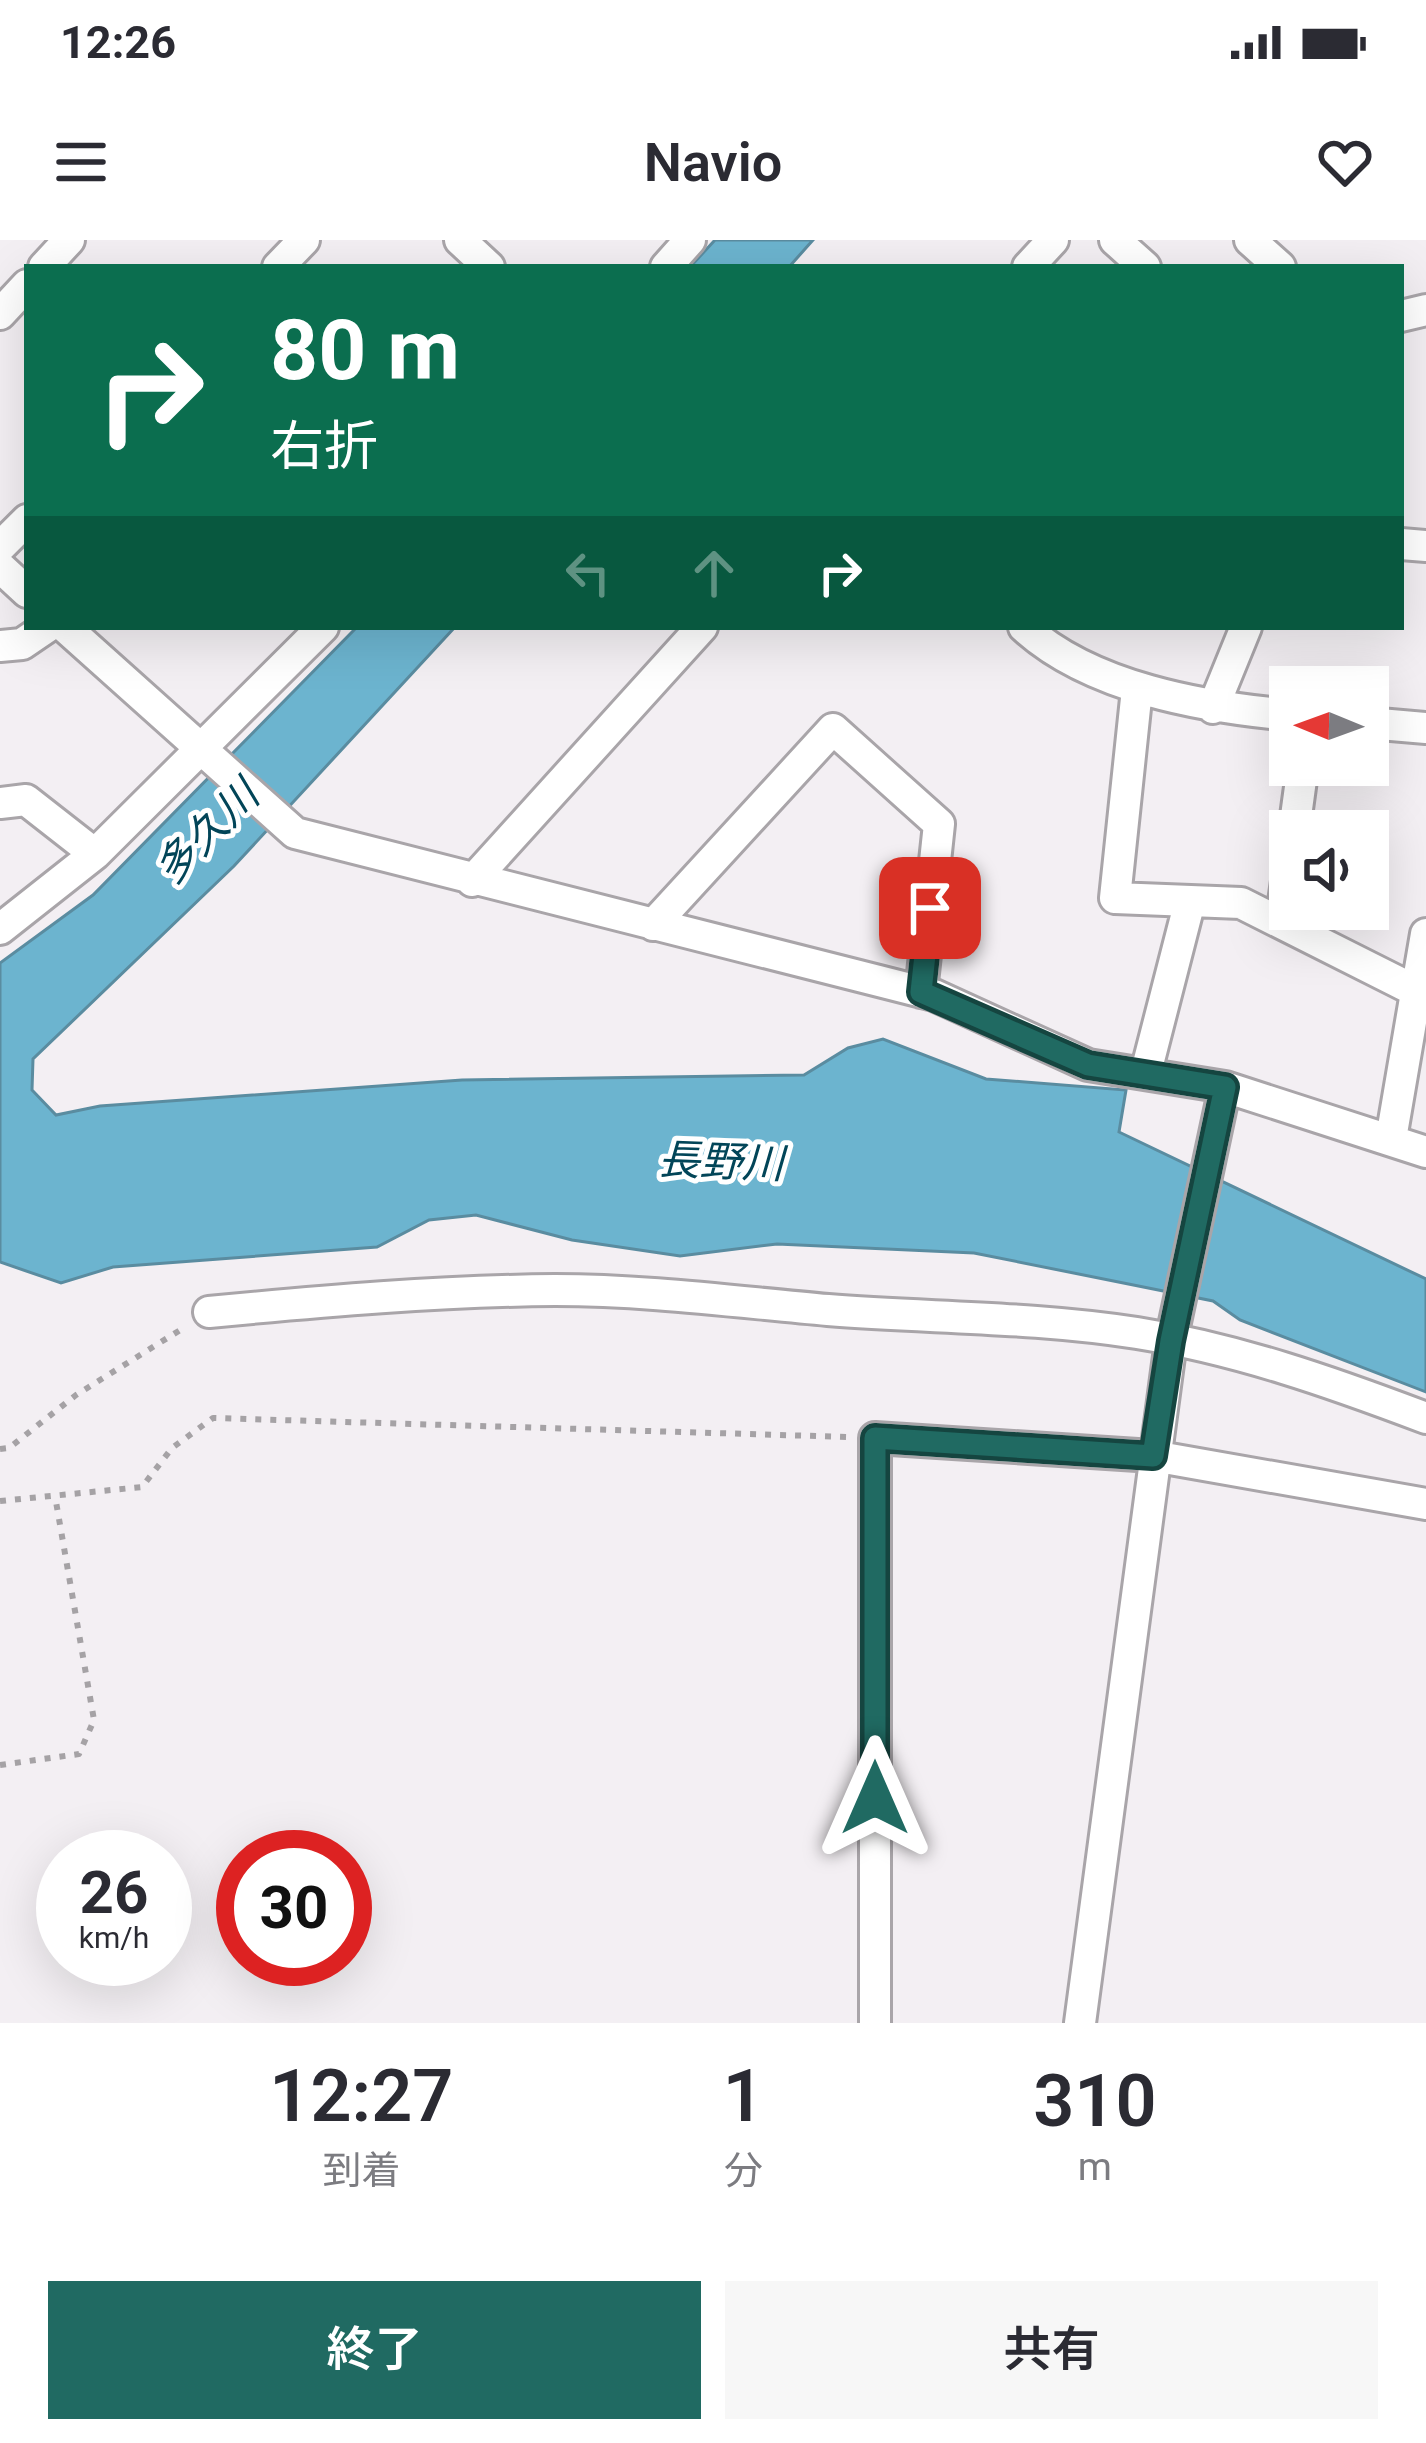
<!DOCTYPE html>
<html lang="ja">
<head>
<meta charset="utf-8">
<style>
  body { margin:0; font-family:Roboto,"Noto Sans JP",sans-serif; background:#f7f7f7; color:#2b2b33; height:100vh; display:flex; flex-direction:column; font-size:45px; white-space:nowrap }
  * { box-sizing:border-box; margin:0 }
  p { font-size:39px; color:#7c7c81 }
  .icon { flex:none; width:66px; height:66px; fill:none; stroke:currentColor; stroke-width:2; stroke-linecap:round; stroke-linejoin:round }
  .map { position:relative; height:1783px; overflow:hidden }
  .panel { display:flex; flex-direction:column; background:#fff; flex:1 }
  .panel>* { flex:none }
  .banner { position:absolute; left:24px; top:24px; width:1380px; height:366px; border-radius:0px; box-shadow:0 12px 48px #0002; background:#0b6e4f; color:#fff; overflow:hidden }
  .needle { width:78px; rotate:271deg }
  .tools { position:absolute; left:1269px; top:426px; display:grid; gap:24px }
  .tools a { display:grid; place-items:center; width:120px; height:120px; border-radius:0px; background:#fff; box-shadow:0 12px 48px #0002; font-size:60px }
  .speed { position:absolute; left:36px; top:1590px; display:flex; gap:24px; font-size:60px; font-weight:700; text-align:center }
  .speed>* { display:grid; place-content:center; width:156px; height:156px; border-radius:50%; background:#fff; box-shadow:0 12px 48px #0002; line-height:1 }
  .speed small { font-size:30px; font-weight:400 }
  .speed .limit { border:18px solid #d22; background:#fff; color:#111 }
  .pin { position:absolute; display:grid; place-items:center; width:102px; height:102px; color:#fff; margin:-51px; border-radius:24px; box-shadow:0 6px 18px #0006 }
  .me { position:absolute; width:132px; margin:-66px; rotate:0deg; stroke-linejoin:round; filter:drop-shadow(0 0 9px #0008) }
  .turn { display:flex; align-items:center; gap:42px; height:252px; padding:0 48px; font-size:54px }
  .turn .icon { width:156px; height:156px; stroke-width:2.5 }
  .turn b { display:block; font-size:84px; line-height:102px }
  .lanes { display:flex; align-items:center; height:114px; padding:0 48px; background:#0003; justify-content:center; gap:60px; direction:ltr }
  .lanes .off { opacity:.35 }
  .eta { display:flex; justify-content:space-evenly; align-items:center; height:204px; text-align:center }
  .eta b { font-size:72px; font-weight:600; line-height:84px }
  .cta { display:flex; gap:24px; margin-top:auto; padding:24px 48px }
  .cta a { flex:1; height:138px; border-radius:0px; background:#206a62; color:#fff; font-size:48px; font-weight:600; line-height:138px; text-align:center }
  .cta a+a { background:#f7f7f7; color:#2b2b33 }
  .status { display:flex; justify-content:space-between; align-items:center; height:84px; padding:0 60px; background:#fff; direction:ltr }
  .status svg { height:33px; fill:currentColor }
  header { display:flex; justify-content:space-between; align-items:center; height:156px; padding:0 48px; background:#fff; font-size:54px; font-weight:600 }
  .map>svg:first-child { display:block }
  .water { fill:#6cb4cf; stroke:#5a8ca0; stroke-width:3 }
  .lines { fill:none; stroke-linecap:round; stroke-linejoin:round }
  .street-casing { stroke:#a9a5a9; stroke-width:36 }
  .path { stroke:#a5a2a5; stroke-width:6; stroke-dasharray:6 9; stroke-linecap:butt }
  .street { stroke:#fff; stroke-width:30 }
  .route-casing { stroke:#154540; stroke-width:30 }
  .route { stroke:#206a62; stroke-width:21 }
  .labels { text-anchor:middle; stroke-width:10; stroke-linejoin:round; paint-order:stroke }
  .water-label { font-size:42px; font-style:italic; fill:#024558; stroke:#fff }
</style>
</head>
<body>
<div class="status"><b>12:26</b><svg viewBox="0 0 49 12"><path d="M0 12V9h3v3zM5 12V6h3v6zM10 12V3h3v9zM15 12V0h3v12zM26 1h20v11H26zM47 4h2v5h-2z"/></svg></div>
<header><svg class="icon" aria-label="menu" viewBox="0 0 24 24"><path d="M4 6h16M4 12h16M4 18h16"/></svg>Navio<svg class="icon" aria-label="heart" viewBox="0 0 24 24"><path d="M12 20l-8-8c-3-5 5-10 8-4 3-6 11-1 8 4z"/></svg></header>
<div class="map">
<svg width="1426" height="1783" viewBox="0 0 1426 1783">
  <rect width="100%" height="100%" fill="#f3eff3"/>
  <path class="water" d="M715 0H813L789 27H690Z
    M357 387H455L234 626 33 819 32 850 56 875 100 866 462 840 804 835 848 808 883 799 986 839 1126 850 1119 892 1426 1039V1152L1240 1080 1213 1061 974 1013 777 1004 680 1016 572 1000 476 975 429 980 377 1007 113 1027 61 1043 0 1022V723L93 655Z"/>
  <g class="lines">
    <g class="street-casing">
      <path id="street" d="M460 0 489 27
        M1115 0 1145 27
        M1250 0 1280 27
        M44 27 69 0
        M278 27 304 0
        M666 27 690 0
        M1028 27 1053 0
        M0 74 27 45
        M1401 76 1426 70
        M1401 304 1426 306
        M0 307 27 280
        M0 327 27 352
        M65 387 295 593 934 755 1088 825 1225 847 1426 912
        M1024 387C1091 448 1203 467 1290 475
        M0 406 22 404 47 387
        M1137 449 1115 658 1241 663 1416 751
        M1213 468 1246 387
        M1368 483 1426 488
        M0 563 26 560 95 614
        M1294 591 1303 525
        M472 641 702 387
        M1281 683 1290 620
        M653 685 833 489 939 584 921 752
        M0 689 95 614 323 387
        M1146 832 1190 661
        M1391 899 1426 694
        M209 1072C323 1061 439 1051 555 1050 647 1050 737 1062 828 1070 931 1078 1035 1077 1137 1093 1237 1109 1331 1142 1426 1178
        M875 1783V1198L1153 1216 1426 1264
        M1080 1783 1171 1101 1225 847"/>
    </g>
    <path class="path" d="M0 1209 9 1208 76 1155 185 1087
      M0 1261 142 1247 172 1208 213 1178 848 1197
      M0 1525 79 1514 94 1480 55 1256"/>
    <use href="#street" class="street"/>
  </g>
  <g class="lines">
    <g class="route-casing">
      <path id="route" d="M875 1558V1198L1153 1216 1171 1101 1225 847 1088 825 921 752 930 668"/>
    </g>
    <use href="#route" class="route"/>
  </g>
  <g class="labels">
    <g class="water-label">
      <text transform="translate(206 592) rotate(-45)" y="15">多久川</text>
      <text transform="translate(721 921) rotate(2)" y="15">長野川</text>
    </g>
  </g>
</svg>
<div class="tools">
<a><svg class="needle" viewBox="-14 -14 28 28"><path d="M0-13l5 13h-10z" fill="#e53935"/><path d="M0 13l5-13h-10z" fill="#7c7c81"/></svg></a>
<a><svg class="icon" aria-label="sound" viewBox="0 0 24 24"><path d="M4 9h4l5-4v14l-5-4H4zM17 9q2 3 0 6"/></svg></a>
</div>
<div class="speed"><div>26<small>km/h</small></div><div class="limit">30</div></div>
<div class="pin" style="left:930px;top:668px;background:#d93025"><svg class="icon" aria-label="arrive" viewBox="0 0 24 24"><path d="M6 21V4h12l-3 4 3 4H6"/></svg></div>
<svg class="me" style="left:875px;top:1558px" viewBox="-20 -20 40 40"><path d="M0-17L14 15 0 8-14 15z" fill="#206a62" stroke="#fff" stroke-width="4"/></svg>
<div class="banner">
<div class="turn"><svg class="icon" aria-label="right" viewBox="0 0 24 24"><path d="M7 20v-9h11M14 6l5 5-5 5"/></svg><div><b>80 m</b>右折</div></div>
<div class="lanes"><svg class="icon off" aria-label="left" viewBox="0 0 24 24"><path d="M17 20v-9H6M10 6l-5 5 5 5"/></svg><svg class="icon off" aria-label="ahead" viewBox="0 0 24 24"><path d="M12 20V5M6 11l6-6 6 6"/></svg><svg class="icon" aria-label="right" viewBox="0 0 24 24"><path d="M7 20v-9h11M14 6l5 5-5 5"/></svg></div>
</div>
</div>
<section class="panel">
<div class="eta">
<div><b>12:27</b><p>到着</p></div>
<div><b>1</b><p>分</p></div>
<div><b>310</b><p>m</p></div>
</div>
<div class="cta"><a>終了</a><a>共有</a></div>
</section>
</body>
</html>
